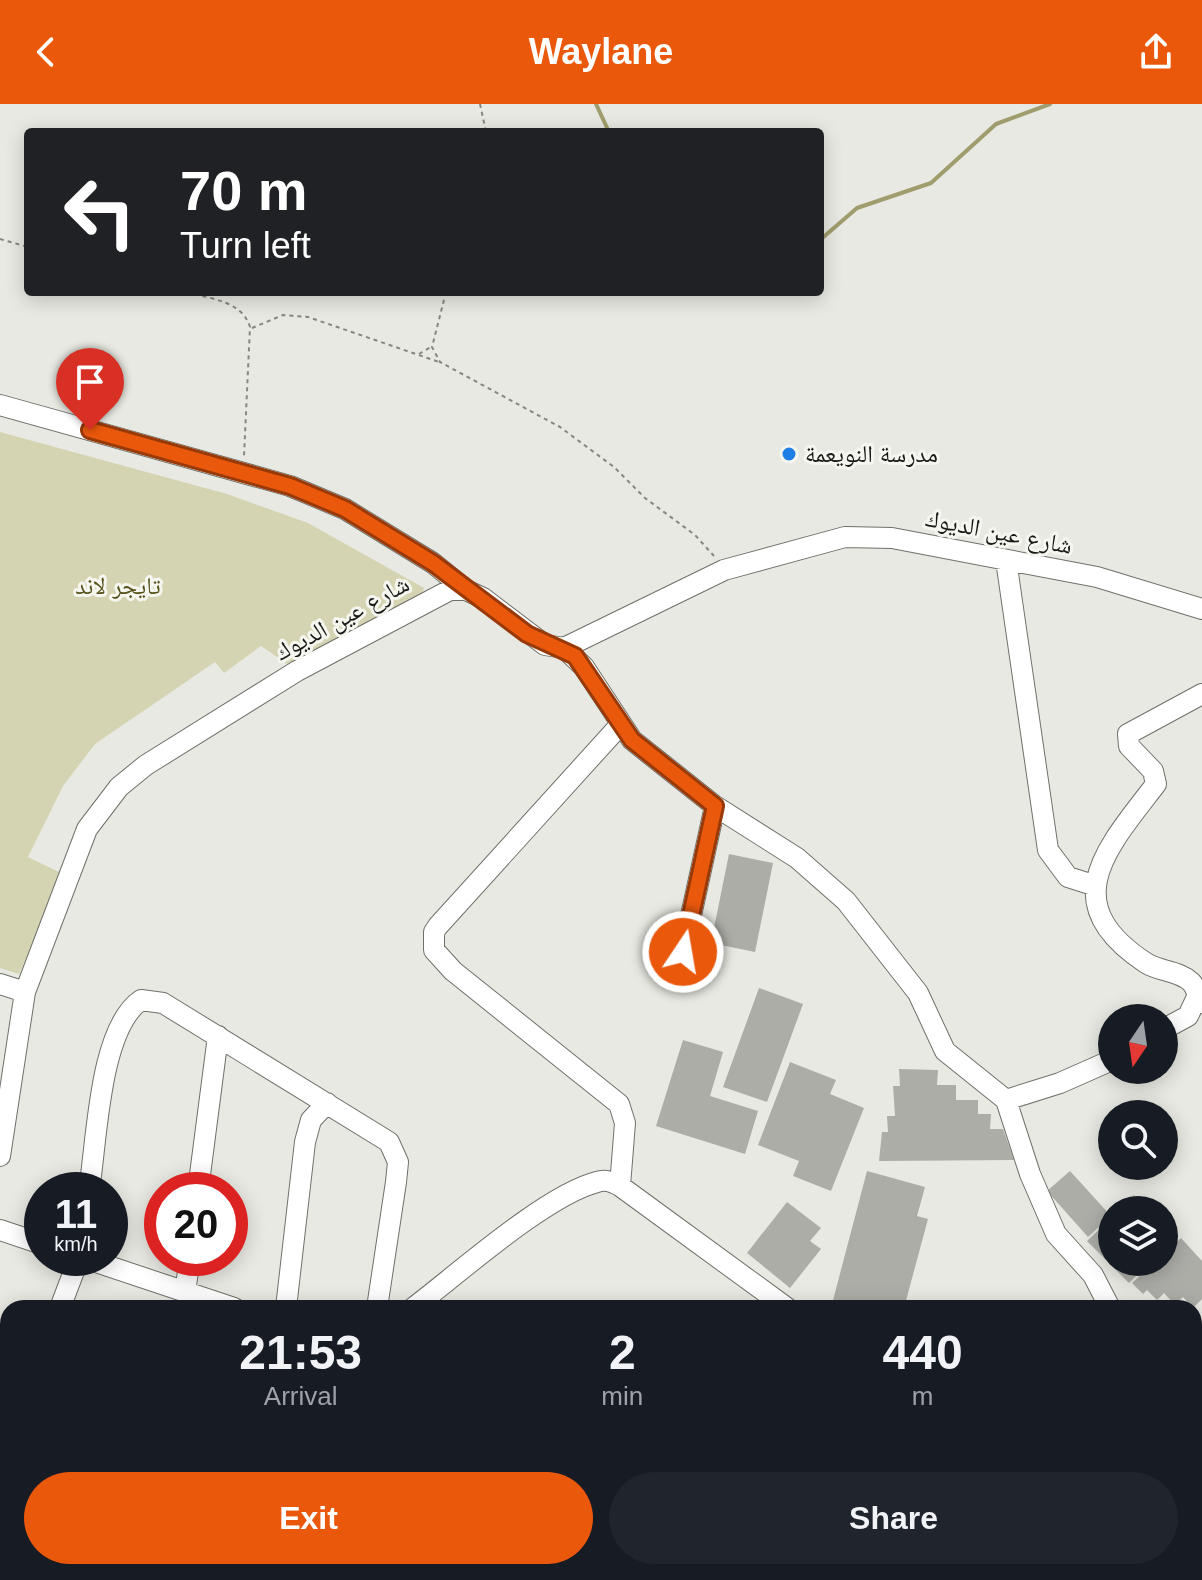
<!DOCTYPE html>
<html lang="en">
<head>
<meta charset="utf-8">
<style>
  body { margin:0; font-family:Arial,"Noto Naskh Arabic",sans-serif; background:#20242c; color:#f1f3f6; height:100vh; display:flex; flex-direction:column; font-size:30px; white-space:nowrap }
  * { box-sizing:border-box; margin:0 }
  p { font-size:26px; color:#9ea1a6 }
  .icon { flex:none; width:44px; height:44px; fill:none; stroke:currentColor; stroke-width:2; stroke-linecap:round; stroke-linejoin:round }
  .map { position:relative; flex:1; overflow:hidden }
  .sheet { position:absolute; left:0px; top:1196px; width:1202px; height:280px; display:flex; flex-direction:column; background:#171b24; border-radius:24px 24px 0 0; box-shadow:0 4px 20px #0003 }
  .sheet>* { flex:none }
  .banner { position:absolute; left:24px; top:24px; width:800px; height:168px; border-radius:8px; box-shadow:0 4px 20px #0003; background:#202124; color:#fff; overflow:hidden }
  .needle { width:52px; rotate:193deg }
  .controls { position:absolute; left:1098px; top:900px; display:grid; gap:16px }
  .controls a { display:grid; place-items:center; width:80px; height:80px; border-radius:50%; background:#171b24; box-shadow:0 4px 20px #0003; font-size:40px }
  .speed { position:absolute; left:24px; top:1068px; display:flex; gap:16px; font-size:40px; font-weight:700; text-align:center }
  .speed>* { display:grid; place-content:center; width:104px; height:104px; border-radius:50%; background:#171b24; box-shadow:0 4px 20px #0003; line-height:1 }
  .speed small { font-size:20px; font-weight:400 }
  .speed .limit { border:12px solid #d22; background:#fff; color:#111 }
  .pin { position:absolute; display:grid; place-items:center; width:68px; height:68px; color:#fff; margin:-82px -34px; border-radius:50% 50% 50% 0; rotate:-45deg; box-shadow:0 0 8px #0007 }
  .pin .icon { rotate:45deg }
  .me { position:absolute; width:88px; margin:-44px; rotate:12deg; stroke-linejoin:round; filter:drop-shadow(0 0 6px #0008) }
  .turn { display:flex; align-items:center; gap:28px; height:168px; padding:0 24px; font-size:36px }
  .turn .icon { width:104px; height:104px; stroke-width:2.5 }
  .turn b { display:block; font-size:56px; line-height:68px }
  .eta { display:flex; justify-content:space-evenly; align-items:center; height:136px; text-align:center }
  .eta b { font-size:48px; font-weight:700; line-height:56px }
  .primary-button { display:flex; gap:16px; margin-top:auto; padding:16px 24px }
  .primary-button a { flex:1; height:92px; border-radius:48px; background:#ea580c; color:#fff; font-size:32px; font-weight:700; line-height:92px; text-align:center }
  .primary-button a+a { background:#20242c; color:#f1f3f6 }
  header { display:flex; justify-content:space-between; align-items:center; height:104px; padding:0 24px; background:#ea580c; color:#fff; font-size:36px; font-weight:700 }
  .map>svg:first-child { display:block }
  .green { fill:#d5d4b2 }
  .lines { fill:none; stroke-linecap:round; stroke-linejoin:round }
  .stream { stroke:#9f9d6d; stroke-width:4 }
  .building { fill:#adada8 }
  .minor-casing { stroke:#70706b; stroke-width:22 }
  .path { stroke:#868682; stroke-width:2; stroke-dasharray:4 4; stroke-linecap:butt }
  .minor { stroke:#fff; stroke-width:20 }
  .route-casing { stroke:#983908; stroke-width:20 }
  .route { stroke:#ea580c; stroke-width:14 }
  .poi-dot { fill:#207ee7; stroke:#f6f6f0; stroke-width:3 }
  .labels { text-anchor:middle; stroke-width:6; stroke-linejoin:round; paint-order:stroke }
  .poi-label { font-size:24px; fill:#191917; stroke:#f6f6f0; text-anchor:start }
  .street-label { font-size:24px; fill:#191917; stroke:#f6f6f0 }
  .park-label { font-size:24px; fill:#555118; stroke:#f6f6f0 }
</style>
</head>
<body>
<header><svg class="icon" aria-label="back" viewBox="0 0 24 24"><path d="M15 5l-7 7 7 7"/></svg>Waylane<svg class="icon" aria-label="share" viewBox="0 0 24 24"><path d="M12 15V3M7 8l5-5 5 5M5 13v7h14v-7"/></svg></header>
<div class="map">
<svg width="1202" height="1476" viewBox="0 0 1202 1476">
  <rect width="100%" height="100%" fill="#e9e9e3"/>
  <path class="green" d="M0 328 227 390 308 419 424 484 421 494 293 564 261 542 224 569 215 558 95 640 63 682 28 753 63 770 19 870 0 864Z"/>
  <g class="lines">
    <path class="stream" d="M596 0 609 28
      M820 136 857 104 931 79 996 20 1050 0"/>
  </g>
  <path class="building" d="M729 750 773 759 755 848 711 839Z
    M759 884 803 900 767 998 723 983Z
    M683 936 723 948 710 992 758 1007 745 1050 656 1022Z
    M790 958 836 976 830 990 864 1004 831 1087 793 1072 799 1057 758 1041Z
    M899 965 938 966 937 981H956V996H978V1010H991L990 1025H1003L1014 1056 879 1057 882 1028H888L887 1012H895L893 982H900Z
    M867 1067 925 1083 917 1112 928 1115 904 1204H831Z
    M1070 1067 1111 1112 1088 1133 1047 1087Z
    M1134 1091 1149 1106H1119Z
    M787 1098 821 1124 810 1137 821 1145 790 1184 747 1149Z
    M1112 1113V1158H1150L1129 1179 1087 1137Z
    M1164 1121 1176 1133 1164 1144Z
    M1181 1134 1202 1157V1195L1193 1204 1183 1193 1175 1201 1164 1189 1157 1196 1147 1186 1143 1190 1132 1179 1155 1158H1164V1150Z
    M164 1468 177 1476H160Z
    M186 1468H192L205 1476H181Z"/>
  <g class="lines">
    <g class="minor-casing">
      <path id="minor" d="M0 301 290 382 345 405 433 459 466 486
        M1006 456 1048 746 1068 773 1093 781
        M564 544 584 563 632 636 715 702 797 754 846 797 918 889 945 947 1006 996 1030 1070 1056 1130 1093 1171 1110 1204
        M1202 590 1128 630 1129 642 1153 667 1156 680C1107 744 1054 799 1146 859 1160 868 1178 866 1191 878 1198 885 1196 892 1202 899
        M621 620 438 822 434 828V846L453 867 619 1000 625 1019 620 1082 787 1204
        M683 848 715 702
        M0 880 25 888
        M1164 925 1188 912 1197 893
        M1006 996 1060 979 1112 956
        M0 1052 25 888 87 725 119 683 146 661 297 567 450 486H466L483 494 545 541 564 544 724 466 845 433 892 434 1097 473 1202 505
        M89 1086C97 1037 99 925 141 896L163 899 389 1038 398 1058 396 1078 377 1204
        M198 1086 218 932
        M0 1126 42 1140
        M84 1154 234 1204
        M185 1188 190 1154
        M60 1204 79 1154
        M286 1204 305 1038 311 1016 327 999
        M413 1204C458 1170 546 1091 597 1078 606 1075 612 1078 620 1082
        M1194 1267 1202 1268
        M0 1353 8 1338
        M998 1468 1005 1476
        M1157 1468 1158 1476
        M284 1476H285
        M759 1476 761 1468"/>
    </g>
    <path class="path" d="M480 0 486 28
      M0 135 28 143
      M187 188C211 195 242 197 250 223L244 352
      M446 188 432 243 440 258 560 323 614 363 645 394 695 431 714 452
      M252 224 283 211 308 213 439 258
      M419 250 431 243"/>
    <use href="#minor" class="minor"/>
  </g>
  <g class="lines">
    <g class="route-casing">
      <path id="route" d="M90 326 290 382 345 405 433 459 527 530 575 552 632 636 715 702 683 848"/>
    </g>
    <use href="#route" class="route"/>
  </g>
  <circle class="poi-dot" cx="789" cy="350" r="8"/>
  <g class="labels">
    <g class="poi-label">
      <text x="805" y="358">مدرسة النويعمة</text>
    </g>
    <g class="street-label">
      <text transform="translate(999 428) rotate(11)" y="8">شارع عين الديوك</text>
      <text transform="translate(342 514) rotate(-29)" y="8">شارع عين الديوك</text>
    </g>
    <g class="park-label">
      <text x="118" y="490">تايجر لاند</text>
    </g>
  </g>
</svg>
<div class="controls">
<a><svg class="needle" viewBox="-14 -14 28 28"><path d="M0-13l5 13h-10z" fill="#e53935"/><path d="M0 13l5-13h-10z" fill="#9ea1a6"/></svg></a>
<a><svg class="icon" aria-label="search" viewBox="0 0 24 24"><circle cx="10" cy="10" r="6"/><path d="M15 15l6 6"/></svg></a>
<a><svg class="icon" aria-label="layers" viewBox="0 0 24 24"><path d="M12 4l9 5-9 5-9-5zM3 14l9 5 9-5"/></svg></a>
</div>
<div class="speed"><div>11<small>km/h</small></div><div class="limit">20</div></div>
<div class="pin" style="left:90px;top:326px;background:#d93025"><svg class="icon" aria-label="arrive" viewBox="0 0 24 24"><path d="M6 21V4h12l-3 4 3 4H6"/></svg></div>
<svg class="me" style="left:683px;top:848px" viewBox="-20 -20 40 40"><circle r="17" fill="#ea580c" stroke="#fff" stroke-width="3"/><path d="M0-11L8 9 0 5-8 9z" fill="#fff"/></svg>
<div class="banner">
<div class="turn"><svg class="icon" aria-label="left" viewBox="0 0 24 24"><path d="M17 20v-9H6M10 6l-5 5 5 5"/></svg><div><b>70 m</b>Turn left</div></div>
</div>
<section class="sheet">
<div class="eta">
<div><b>21:53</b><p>Arrival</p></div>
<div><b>2</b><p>min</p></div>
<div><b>440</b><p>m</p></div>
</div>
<div class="primary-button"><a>Exit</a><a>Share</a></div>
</section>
</div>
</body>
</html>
